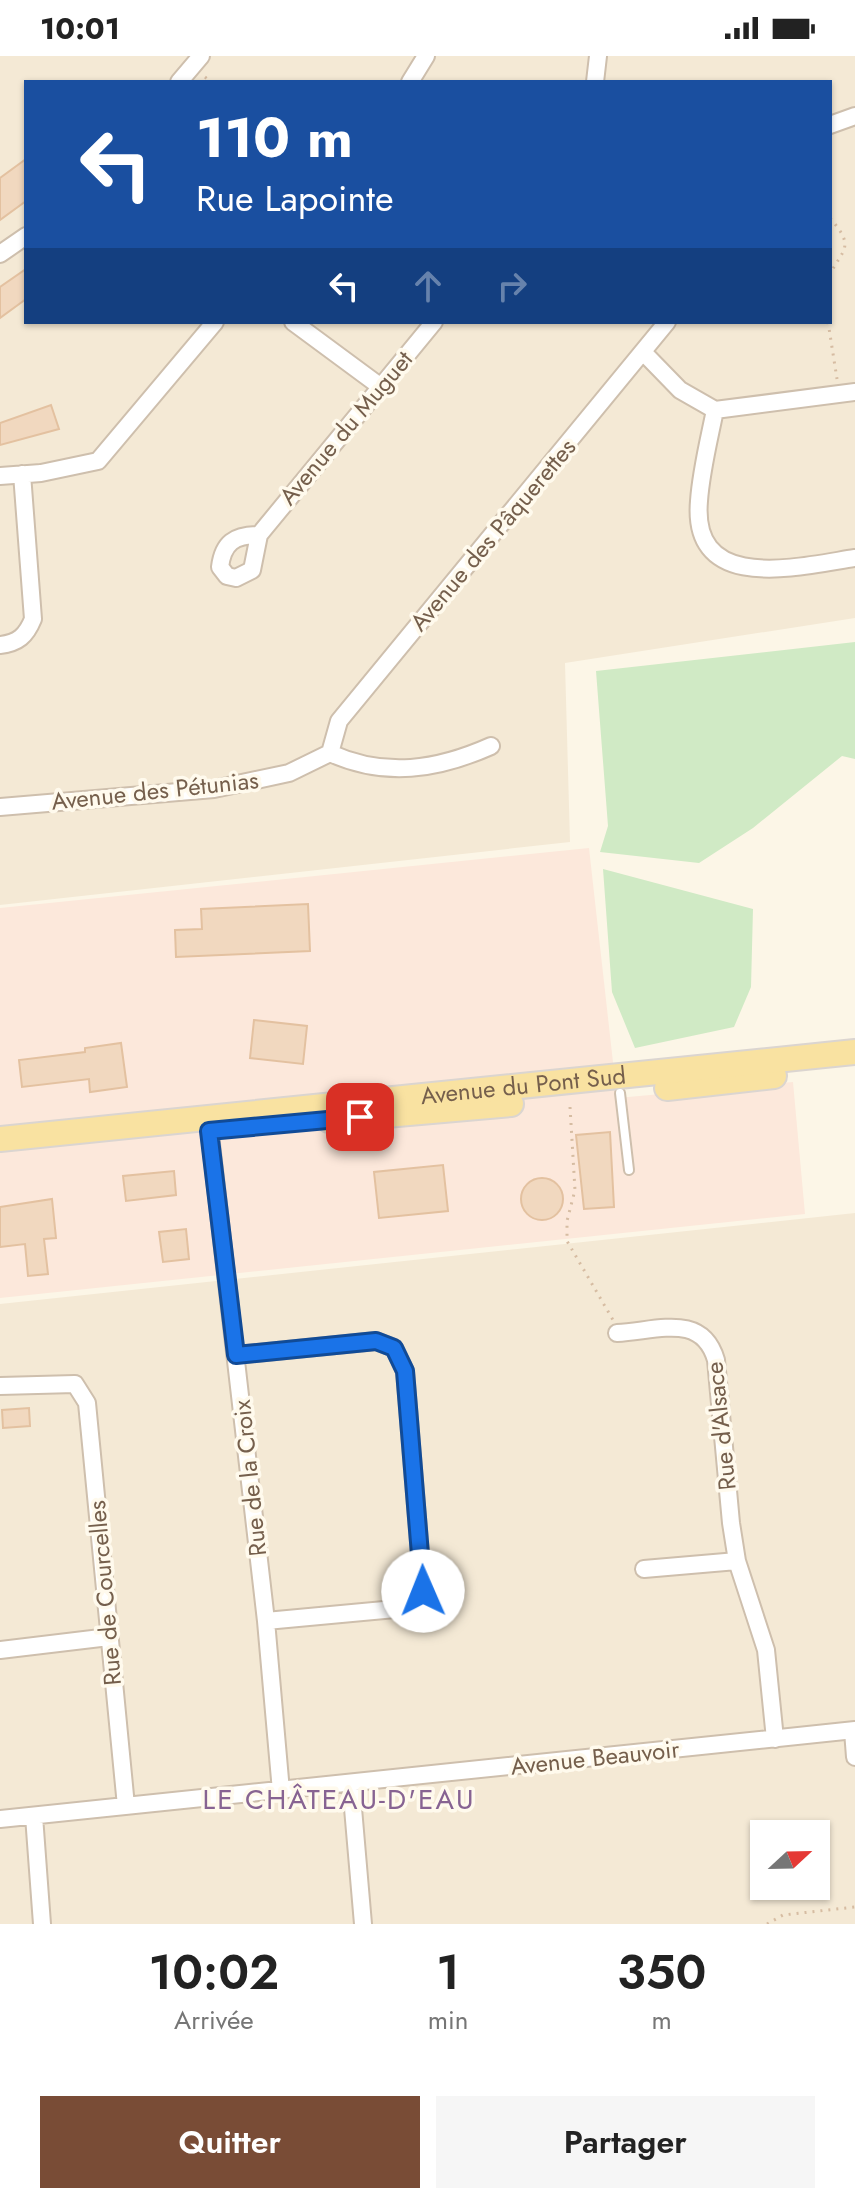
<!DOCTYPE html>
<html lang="fr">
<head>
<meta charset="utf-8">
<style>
  body { margin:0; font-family:Jost,sans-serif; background:#f6f6f6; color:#222; height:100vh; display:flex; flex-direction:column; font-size:30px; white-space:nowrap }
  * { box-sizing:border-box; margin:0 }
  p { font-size:26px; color:#767676 }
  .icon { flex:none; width:44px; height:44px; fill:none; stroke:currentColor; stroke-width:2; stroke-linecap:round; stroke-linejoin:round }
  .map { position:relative; height:1868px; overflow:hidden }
  .details { display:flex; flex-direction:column; background:#fff; flex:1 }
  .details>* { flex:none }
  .guide { position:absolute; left:24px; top:24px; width:808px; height:244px; border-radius:0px; box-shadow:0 2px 6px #0004; background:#1a4fa0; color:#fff; overflow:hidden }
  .needle { width:52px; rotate:68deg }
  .fabs { position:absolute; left:750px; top:1764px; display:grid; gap:16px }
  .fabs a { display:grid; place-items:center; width:80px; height:80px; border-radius:0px; background:#fff; box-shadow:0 2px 6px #0004; font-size:40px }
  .pin { position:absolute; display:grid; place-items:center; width:68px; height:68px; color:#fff; margin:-34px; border-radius:16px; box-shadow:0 4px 12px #0006 }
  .me { position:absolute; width:88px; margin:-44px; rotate:359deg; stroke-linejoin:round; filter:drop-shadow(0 0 6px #0008) }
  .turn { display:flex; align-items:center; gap:28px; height:168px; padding:0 40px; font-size:36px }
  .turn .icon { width:104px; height:104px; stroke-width:2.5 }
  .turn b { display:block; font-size:56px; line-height:68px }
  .lanes { display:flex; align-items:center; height:76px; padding:0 40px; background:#0003; justify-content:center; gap:40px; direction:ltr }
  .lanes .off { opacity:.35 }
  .eta { display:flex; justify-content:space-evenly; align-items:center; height:136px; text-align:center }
  .eta b { font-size:48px; font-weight:600; line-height:56px }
  .action { display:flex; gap:16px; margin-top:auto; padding:16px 40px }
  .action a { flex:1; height:92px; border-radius:0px; background:#794c36; color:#fff; font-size:32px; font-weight:600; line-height:92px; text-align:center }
  .action a+a { background:#f6f6f6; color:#222 }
  .status { display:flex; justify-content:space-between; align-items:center; height:56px; padding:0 40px; background:#fff; direction:ltr }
  .status svg { height:22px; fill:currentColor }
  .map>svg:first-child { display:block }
  .residential { fill:#f4e9d5; fill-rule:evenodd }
  .commercial { fill:#fce8db }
  .green { fill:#d0eac5 }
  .building { fill:#f1d8bf; stroke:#e3c1a0; stroke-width:2 }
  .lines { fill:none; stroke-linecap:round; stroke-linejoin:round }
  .service-casing { stroke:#cebfad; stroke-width:12 }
  .minor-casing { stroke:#cebfad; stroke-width:20 }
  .primary-casing { stroke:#dbd5d0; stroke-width:28 }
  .path { stroke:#d6bca2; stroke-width:3; stroke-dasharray:2 6; stroke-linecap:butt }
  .service { stroke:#fff; stroke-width:8 }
  .minor { stroke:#fff; stroke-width:16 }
  .primary { stroke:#f9e2a1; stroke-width:24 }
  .route-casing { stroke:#114b97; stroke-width:20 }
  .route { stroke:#1a73e8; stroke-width:14 }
  .labels { text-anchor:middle; stroke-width:7; stroke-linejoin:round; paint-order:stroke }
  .street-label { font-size:24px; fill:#755f4c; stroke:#fffaed }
  .quarter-label { font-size:28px; letter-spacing:2px; fill:#876392; stroke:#fffaed }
</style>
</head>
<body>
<div class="status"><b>10:01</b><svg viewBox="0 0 49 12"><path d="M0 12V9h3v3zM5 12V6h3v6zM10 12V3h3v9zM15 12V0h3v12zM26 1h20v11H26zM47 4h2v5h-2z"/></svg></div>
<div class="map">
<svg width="855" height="1868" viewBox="0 0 855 1868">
  <rect width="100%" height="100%" fill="#fcf6e7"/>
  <path class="residential" d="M0 0H855V562L565 607 570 786 0 849ZM26 26H830V266H26Z
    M855 1157V1868H0V1248ZM764 1778H816V1830H764Z"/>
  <path class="commercial" d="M589 792 617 1042 793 1026 805 1158 0 1242V852Z"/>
  <path class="green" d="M855 586V703L842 700 753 772 699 807 600 796 608 770 596 615Z
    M603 813 753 853 751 931 734 971 635 992 612 936Z"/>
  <path class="building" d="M26 103V145L0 164V122Z
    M26 213V243L0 262V231Z
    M51 349 59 373 0 389V367Z
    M308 848 310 895 176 901 175 874 202 873 201 853Z
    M254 964 307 970 303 1008 250 1002Z
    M121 987 127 1031 90 1036 89 1023 22 1031 19 1004 85 996V992Z
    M610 1076 614 1151 584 1153 576 1079Z
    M443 1109 448 1155 379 1162 374 1116Z
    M174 1115 176 1139 126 1145 123 1120Z
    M521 1143a21 21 0 1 1 42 0a21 21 0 1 1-42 0Z
    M52 1143 56 1182 44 1183 48 1218 28 1220 25 1188 0 1191V1151Z
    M186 1173 189 1203 163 1206 159 1176Z
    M29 1352 30 1370 3 1372 2 1354Z"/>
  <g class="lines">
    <g class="service-casing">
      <path id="service" d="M620 1037 629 1114"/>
    </g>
    <g class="minor-casing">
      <path id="minor" d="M179 26 201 0
        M410 26 426 0
        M595 26 598 0
        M830 69 855 60
        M0 198 26 180
        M293 266 381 331
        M644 297 680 334 715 354 855 336
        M715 354C709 384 701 415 699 445 691 538 797 511 855 502
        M0 420 41 417 98 405 215 266
        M259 479C234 479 223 487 220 511L227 520 236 522 252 514 259 479 434 266
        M0 589C18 587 26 580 33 563L22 418
        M330 697 339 665 667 266
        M0 751 214 733 289 717 330 697C385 722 437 714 491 690
        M208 1062 266 1565 281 1735
        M617 1277C657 1275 702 1256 716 1304L731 1467 737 1505 766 1594 775 1683
        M236 1299 376 1285 394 1292 405 1315 423 1535 414 1547 395 1553 266 1565
        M0 1330 75 1328 87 1347 126 1750
        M644 1513 737 1505
        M0 1594 109 1581
        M853 1675 855 1701
        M351 1729 363 1868
        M34 1760 42 1868
        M0 1763 855 1674"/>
    </g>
    <g class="primary-casing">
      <g id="primary">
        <path d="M667 1032 774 1020"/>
        <path d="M329 1064 511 1048"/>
        <path id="s1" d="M0 1083 855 996"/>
      </g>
    </g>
    <path class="path" d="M205 21 211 26
      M830 162C855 191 844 192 830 218
      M828 266 837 323
      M570 1051 575 1134 567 1165V1185L613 1264
      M767 1868 783 1859 855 1851"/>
    <use href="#service" class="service"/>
    <use href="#minor" class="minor"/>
    <use href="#primary" class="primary"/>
  </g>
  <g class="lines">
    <g class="route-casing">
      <path id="route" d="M360 1061 209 1075 236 1299 376 1285 394 1292 405 1315 423 1535"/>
    </g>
    <use href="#route" class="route"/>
  </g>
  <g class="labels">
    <g class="street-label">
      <text transform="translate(346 372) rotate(-50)" y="8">Avenue du Muguet</text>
      <text transform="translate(493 479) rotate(-50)" y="8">Avenue des Pâquerettes</text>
      <text transform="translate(155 735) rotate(-6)" y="8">Avenue des Pétunias</text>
      <text dy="8" stroke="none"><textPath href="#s1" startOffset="526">Avenue du Pont Sud</textPath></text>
      <text transform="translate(721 1370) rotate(-96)" y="8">Rue d'Alsace</text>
      <text transform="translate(250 1422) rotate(-96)" y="8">Rue de la Croix</text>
      <text transform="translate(105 1537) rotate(-95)" y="8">Rue de Courcelles</text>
      <text transform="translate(595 1702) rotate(-6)" y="8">Avenue Beauvoir</text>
    </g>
    <g class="quarter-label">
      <text x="339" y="1753">LE CHÂTEAU-D'EAU</text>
    </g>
  </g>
</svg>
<div class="fabs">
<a><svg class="needle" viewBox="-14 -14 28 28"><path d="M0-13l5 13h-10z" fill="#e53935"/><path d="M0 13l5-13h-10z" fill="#767676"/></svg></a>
</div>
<div class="pin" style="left:360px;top:1061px;background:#d93025"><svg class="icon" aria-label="arrive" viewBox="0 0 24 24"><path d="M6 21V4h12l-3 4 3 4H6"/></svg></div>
<svg class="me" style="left:423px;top:1535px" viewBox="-20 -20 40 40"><circle r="19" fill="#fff"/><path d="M0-13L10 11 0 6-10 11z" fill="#1a73e8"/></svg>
<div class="guide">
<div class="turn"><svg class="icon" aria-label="left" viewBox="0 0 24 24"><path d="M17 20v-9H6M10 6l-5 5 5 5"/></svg><div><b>110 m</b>Rue Lapointe</div></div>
<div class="lanes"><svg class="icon" aria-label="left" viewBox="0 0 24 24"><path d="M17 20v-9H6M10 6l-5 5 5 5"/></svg><svg class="icon off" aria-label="ahead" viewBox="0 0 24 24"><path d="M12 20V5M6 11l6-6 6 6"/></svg><svg class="icon off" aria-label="right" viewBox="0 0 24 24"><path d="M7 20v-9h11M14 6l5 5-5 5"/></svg></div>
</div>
</div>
<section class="details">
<div class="eta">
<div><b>10:02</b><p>Arrivée</p></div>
<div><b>1</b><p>min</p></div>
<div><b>350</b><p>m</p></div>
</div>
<div class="action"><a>Quitter</a><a>Partager</a></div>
</section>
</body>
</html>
